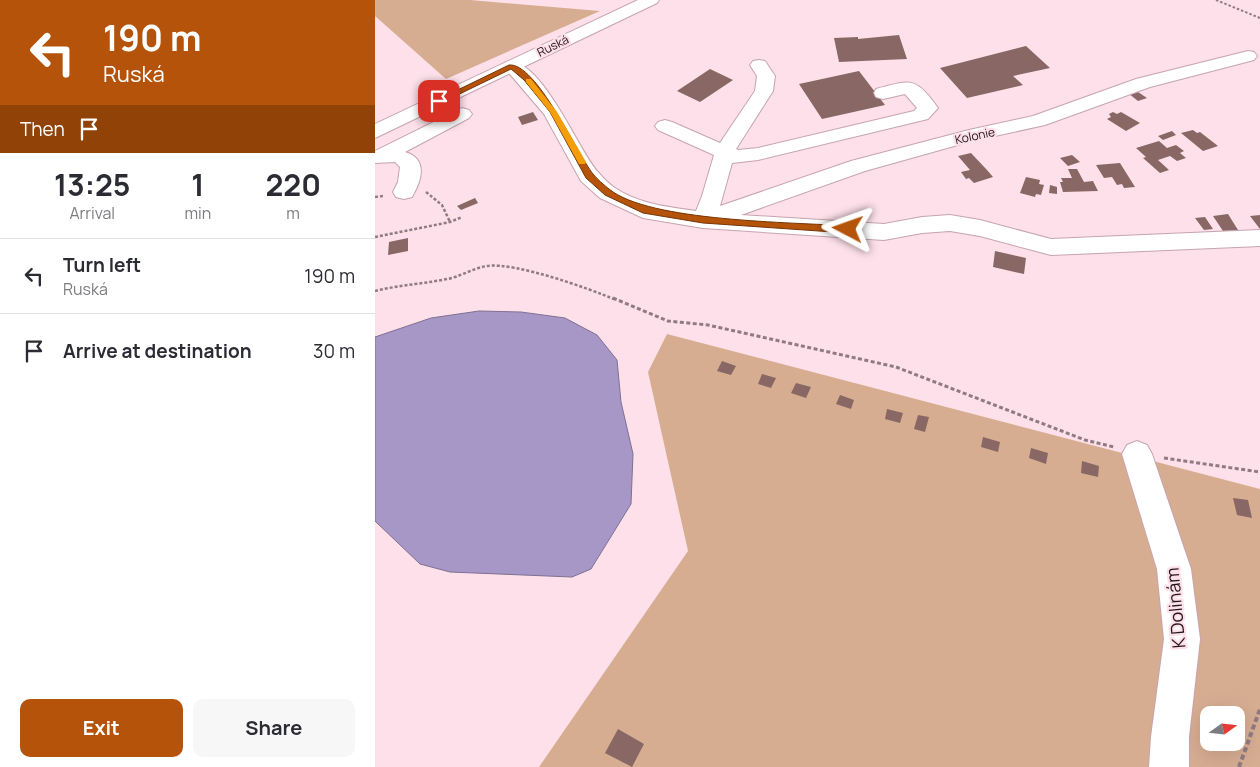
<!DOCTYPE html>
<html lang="en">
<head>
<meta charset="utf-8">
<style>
  body { margin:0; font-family:Manrope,sans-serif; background:#f7f7f7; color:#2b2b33; height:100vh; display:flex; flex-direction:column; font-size:19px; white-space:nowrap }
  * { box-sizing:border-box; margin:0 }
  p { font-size:16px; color:#7c7c81 }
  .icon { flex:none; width:28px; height:28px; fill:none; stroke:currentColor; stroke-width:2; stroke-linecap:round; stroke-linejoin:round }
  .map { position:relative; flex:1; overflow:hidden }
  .panel { display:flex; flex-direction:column; background:#fff; width:375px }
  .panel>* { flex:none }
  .banner { background:#b45309; color:#fff; overflow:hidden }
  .needle { width:32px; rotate:75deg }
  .buttons { position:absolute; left:825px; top:706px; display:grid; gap:10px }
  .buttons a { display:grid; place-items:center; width:45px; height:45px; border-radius:10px; background:#fff; box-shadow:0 5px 20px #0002; font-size:25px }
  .pin { position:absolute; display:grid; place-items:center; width:42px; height:42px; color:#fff; margin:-21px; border-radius:10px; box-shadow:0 2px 8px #0006 }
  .me { position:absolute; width:55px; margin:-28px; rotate:274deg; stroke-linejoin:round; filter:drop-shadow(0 0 4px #0008) }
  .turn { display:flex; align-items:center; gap:18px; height:105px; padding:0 20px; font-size:22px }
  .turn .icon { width:65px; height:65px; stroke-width:2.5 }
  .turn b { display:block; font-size:35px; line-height:42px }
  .then { display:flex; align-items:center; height:48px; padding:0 20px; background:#0003; gap:10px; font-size:19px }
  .eta { display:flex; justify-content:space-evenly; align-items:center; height:85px; text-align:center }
  .eta b { font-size:30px; font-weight:700; line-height:35px }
  .cta { display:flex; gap:10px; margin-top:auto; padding:10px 20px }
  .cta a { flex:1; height:58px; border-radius:10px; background:#b45309; color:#fff; font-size:20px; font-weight:700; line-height:58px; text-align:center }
  .cta a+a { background:#f7f7f7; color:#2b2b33 }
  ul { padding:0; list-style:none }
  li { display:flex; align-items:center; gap:15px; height:75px; padding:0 20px; border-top:1px solid #e1e1e2 }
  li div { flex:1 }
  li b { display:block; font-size:19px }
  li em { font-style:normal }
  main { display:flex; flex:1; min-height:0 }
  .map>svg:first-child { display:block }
  .green { fill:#d7ad92; fill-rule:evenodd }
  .water { fill:#a797c6; stroke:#7f7092 }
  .building { fill:#886764 }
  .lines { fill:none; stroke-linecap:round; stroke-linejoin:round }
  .minor-casing { stroke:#c6a4af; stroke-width:2 }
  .major-casing { stroke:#c6a4af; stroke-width:2 }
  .path-far3 { stroke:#907b82; stroke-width:2; stroke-dasharray:2.5 2; stroke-linecap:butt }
  .path-far2 { stroke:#907b82; stroke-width:2.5; stroke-dasharray:3 2; stroke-linecap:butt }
  .path-far1 { stroke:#907b82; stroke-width:3; stroke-dasharray:4 2.5; stroke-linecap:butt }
  .path { stroke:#907b82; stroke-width:4; stroke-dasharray:5 3; stroke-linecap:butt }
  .minor { fill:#fff; fill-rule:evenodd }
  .major { fill:#fff; fill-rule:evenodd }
  .route { fill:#b45309; stroke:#753606 }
  .slow { fill:#f59e0b }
  .labels { text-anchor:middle; stroke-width:4.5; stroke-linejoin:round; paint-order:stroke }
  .far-street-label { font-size:12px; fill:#23161a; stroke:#fde0e9 }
  .near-street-label { font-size:18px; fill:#23161a; stroke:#fde0e9 }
</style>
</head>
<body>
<main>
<section class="panel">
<div class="banner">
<div class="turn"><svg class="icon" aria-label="left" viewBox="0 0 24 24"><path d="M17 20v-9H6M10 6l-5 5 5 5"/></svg><div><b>190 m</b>Ruská</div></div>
<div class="then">Then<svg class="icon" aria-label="arrive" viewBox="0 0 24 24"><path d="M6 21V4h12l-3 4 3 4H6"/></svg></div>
</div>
<div class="eta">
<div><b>13:25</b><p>Arrival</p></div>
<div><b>1</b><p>min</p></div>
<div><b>220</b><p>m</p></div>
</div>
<ul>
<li><svg class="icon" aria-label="left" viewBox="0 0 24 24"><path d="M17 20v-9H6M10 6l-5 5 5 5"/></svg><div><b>Turn left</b><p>Ruská</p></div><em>190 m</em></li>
<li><svg class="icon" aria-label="arrive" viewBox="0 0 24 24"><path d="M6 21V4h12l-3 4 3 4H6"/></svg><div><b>Arrive at destination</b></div><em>30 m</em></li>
</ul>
<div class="cta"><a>Exit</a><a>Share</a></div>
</section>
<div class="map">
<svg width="885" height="767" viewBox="0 0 885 767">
  <rect width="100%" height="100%" fill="#fde0e9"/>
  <path class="green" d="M0 0H95L225 11 71 79 0 16Z
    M292 334 885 489V767H164L313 551 273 372ZM834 715H861V742H834Z"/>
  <path class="water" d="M104 311 146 312 190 318 222 335 242 360 246 402 258 454 256 504 216 569 197 577 75 572 45 564 0 521V337L56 318Z"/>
  <path class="building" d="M524 35 532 59 464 62 459 38 483 37V39Z
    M651 46 675 68 638 76 648 85 592 98 565 68Z
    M335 69 358 80 325 102 302 91Z
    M484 71 510 105 447 119 424 84Z
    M760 90 772 98 763 101 753 93Z
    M158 112 163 120 147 125 143 117Z
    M738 112 742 114 746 112 765 123 751 131 732 119 736 117 734 114Z
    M818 130 822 133 825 132 843 146 828 151 806 133Z
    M797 131 801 135 788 140 783 136Z
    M784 141 792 148 801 145 809 151 805 153 811 158 802 161 795 156 783 160 794 170 785 173 768 158 771 157 761 148Z
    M596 153 612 170 618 177 599 183 594 178 591 179 586 172 595 170 583 156Z
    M697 155 705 162 693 166 685 158Z
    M745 163 760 187 749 188 747 184 742 185 737 177 729 178 721 165Z
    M693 169H702L709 182 718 181 723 191 688 192 685 182H688L686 178H697Z
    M651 177 665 180 664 184 669 185 666 195 661 194 660 197 645 193Z
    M675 185 682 187V194L674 193Z
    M100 198 103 203 86 210 82 206Z
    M853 214 863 230 848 231 838 216Z
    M885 215V229L875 216Z
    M830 217 838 229 829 230 820 218Z
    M33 238V251L13 255 14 242Z
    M620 251 651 258 649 274 618 267Z
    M347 361 361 366 356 375 342 371Z
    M387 374 401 378 396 388 383 384Z
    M421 383 436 387 431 398 416 393Z
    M465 395 479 400 476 409 461 404Z
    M512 409 528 413 525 423 510 419Z
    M543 415 554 417 550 432 539 429Z
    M608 437 625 442 623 452 606 447Z
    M656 448 673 453 671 464 654 458Z
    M707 461 724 466 723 477 706 473Z
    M858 498 873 500 877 518 862 515Z
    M243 729 269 744 257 767 230 753Z"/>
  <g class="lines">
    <g class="minor-casing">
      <path id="minor" d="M873 51 879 52 882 56 879 60 775 87 670 125 597 141 490 171 366 215 509 224 547 217 575 215 605 220 676 239 885 230V246L676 255 605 236 575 231 547 233 509 240 328 228 268 218 225 198 206 181 169 114 128 66 131 62C165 54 204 152 223 172 228 178 234 184 240 188 264 204 293 207 321 211L327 196 339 155 283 130 280 126 283 122 290 120 297 122 345 143 380 91 382 76 375 65 378 61 384 60 390 61 400 76 398 91 361 149 363 150 383 148 539 111 542 108 530 94 508 99 501 97 499 93 501 89C536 80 540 76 563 108L553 119 383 160 357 163 345 206 476 161 594 130 658 116 761 79Z
        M87 108 94 110 97 114 94 118 30 152C54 159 46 182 37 197L29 199 21 197 18 192 23 182 25 167 20 162 0 163V151Z
        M762 441 772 445 777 454 816 569 825 639 814 737V767H774L776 737 789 639 782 569 747 454 752 445Z"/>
    </g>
    <g class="major-casing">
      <path id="major" d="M263 0H284L282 3 0 138V124Z"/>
    </g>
    <path class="path-far3" d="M841 0 885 18"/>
    <path class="path-far2" d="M51 192 67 205 75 222
      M0 197 8 196
      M0 237 75 222 87 217
      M0 291C24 285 48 284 72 279 85 277 98 268 112 266 140 262 213 288 241 300"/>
    <path class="path-far1" d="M238 298 293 321 333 325 521 367 710 440 739 447
      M789 458 885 472"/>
    <path class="path" d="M864 767 885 709"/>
    <use href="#minor" class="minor"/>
    <use href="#major" class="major"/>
  </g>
  <path class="route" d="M134 65C161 62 203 155 218 174 222 179 229 185 234 189 274 222 418 222 473 226L477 229 473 233 328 223 268 213 230 195 211 178 175 112 149 80 136 69 66 103 60 101Z"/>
  <path class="slow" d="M151 79H156L182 112 211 162 210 164H204L175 112 151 82Z"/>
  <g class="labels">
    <g class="far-street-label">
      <text transform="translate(178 46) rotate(-26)" y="4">Ruská</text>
      <text transform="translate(600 136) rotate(-12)" y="4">Kolonie</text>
    </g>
    <g class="near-street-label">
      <text transform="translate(801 608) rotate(-95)" y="6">K Dolinám</text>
    </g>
  </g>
</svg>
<div class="buttons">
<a><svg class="needle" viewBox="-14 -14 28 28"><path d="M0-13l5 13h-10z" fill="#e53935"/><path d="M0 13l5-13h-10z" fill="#7c7c81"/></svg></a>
</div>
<div class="pin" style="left:64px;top:101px;background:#d93025"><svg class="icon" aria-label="arrive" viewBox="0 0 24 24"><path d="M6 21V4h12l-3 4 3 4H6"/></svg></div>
<svg class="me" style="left:473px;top:229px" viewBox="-20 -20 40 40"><path d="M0-17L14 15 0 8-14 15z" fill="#b45309" stroke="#fff" stroke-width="4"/></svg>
</div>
</main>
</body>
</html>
